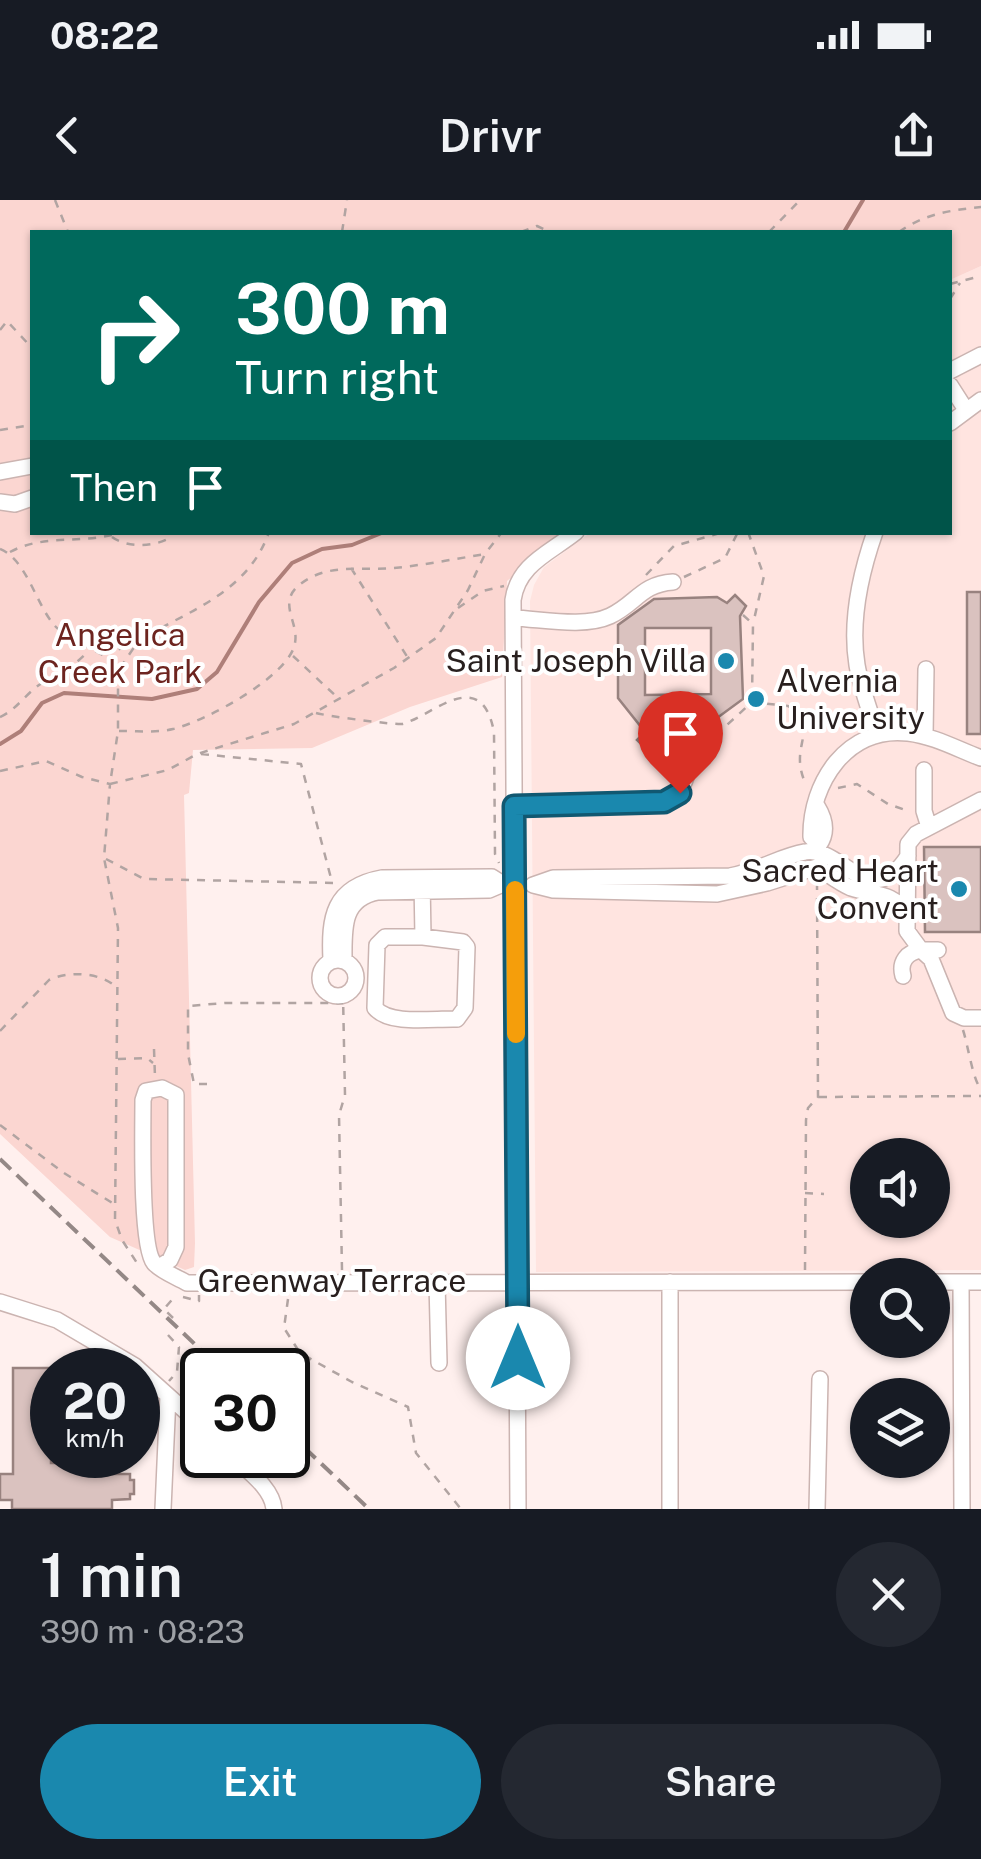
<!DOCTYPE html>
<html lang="en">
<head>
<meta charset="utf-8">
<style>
  body { margin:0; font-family:"Public Sans",sans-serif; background:#242831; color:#f1f3f6; height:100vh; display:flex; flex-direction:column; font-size:38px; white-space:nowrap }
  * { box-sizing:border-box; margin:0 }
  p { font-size:32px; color:#9ea1a6 }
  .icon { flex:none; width:55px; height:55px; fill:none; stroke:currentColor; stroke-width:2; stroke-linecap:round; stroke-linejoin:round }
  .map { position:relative; height:1309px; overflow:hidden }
  .sheet { display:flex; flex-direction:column; background:#171b24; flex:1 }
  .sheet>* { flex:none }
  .top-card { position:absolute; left:30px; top:30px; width:922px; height:305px; border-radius:0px; box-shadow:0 2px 8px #0004; background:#00695c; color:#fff; overflow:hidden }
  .tools { position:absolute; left:850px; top:938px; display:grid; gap:20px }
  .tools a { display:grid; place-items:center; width:100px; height:100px; border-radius:50%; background:#171b24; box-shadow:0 2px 8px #0004; font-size:50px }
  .speed { position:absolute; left:30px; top:1148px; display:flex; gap:20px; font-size:50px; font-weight:700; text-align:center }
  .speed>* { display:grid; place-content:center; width:130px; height:130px; border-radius:50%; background:#171b24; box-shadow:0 2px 8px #0004; line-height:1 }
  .speed small { font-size:25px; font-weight:400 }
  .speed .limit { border:5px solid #111; border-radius:15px; background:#fff; color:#111 }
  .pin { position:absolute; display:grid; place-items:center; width:85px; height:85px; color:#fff; margin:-102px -42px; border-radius:50% 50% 50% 0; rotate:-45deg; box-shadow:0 0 10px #0007 }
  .pin .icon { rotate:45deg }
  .me { position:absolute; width:110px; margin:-55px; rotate:0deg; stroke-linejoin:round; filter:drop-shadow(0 0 8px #0008) }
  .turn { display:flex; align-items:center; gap:35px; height:210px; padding:0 40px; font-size:45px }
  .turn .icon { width:130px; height:130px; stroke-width:2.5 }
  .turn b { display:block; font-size:70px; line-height:85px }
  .then { display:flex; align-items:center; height:95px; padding:0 40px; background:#0003; gap:20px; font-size:38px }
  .round { display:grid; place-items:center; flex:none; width:105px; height:105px; border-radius:52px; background:#242831 }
  .head { display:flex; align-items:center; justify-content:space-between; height:170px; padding:0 40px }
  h1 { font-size:60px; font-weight:600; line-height:75px }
  .primary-button { display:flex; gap:20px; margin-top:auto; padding:20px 40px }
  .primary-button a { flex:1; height:115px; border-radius:60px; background:#1a88ae; color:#fff; font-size:40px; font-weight:600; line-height:115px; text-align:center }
  .primary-button a+a { background:#242831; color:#f1f3f6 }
  .status { display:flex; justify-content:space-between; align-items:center; height:70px; padding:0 50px; background:#171b24; direction:ltr }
  .status svg { height:28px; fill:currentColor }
  header { display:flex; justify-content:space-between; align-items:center; height:130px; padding:0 40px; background:#171b24; font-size:45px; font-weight:600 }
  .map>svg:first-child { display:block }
  .built { fill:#ffe4e0; fill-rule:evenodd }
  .green { fill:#fbd6d1 }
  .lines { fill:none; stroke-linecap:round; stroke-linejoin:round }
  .stream { stroke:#ae7f79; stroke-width:4 }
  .building { fill:#dac2bf; stroke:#98827f; stroke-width:2.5; fill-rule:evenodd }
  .minor-casing { stroke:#cbb4b1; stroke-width:18 }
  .path { stroke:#b1a4a2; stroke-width:2.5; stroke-dasharray:8 8; stroke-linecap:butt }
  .minor { stroke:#fff; stroke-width:15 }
  .rail { stroke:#948886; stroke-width:4; stroke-dasharray:15 8; stroke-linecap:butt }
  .route-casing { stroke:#115871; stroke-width:25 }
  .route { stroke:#1a88ae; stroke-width:18 }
  .slow { stroke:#f59e0b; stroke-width:18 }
  .poi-dot { fill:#1a88ae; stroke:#fff; stroke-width:4 }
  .labels { text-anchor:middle; stroke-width:8; stroke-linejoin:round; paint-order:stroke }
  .park-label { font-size:32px; fill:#6d241f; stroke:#fff }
  .poi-label { font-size:32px; fill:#281f1e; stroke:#fff; text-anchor:end }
  .street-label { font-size:32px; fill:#281f1e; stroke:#fff }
</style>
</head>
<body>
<div class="status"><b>08:22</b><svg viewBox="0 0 49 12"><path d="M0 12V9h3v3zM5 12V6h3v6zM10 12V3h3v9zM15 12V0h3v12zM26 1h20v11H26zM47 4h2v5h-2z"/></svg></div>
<header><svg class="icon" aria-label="back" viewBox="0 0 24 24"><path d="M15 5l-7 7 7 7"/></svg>Drivr<svg class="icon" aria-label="share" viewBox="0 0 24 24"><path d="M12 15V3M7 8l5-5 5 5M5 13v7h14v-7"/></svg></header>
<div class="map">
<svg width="981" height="1309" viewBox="0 0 981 1309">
  <rect width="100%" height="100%" fill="#fff0ee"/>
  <path class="built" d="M981 66V1070L536 1072 530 401 534 385 544 367 590 333 950 332V80ZM868 955H932V1020H868Z"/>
  <path class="green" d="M0 0H981V66L950 80V32H32V332L563 333 507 381 502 477 410 507 312 548 193 550 189 593 184 595 195 1043 194 1067 185 1070 110 1037 0 934Z"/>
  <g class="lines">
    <path class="stream" d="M844 32 863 0
      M0 544 21 531 42 503 64 493 152 499 197 489 217 472 259 402 292 363 322 349 352 345 384 332"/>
  </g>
  <path class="building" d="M967 392H981V534H967Z
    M735 395 746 406 740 416 743 499 717 518 666 521 684 538 660 562 637 540 645 532 618 498V425L654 399 717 397 727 403ZM645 428H711V494L645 495Z
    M924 647H981V732H925Z
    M13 1168H51V1263H113V1274H130V1280H134V1294H130V1299L112 1300V1309H12V1300H0V1274H13Z"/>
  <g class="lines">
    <g class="minor-casing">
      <path id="minor" d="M950 171 981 155
        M950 185 966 210
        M950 223 981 200
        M0 272 32 266
        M0 302 15 304 32 298
        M875 332C861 372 850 422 857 465 861 488 870 511 877 533
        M513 418C542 419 584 428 610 416 636 404 641 384 673 382
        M925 536 926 469
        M924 570V611L929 627
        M515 606 664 603C685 590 688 577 690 553
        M817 606C825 619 828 632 819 645L811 637C810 583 847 526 908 533 934 536 957 549 981 558
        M817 667 767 683 717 694 553 690 533 685 553 678 730 676C758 671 781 656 805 652 841 645 870 715 908 656
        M817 667C828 674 839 683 851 688 875 696 892 691 907 714
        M422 681 423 737H385L377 745 375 808C390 826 435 818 457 819L465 808 467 747 463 742 423 737
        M938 750H921L907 731 908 644 916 634 981 600
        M320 778a18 18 0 1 1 36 0a18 18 0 1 1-36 0Z
        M331 760C329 717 333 687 382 678L492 677 503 684 489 690 378 692C341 699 344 730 344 761
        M903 776C899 762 907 752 921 750L931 759 953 813 964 818H981
        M159 1067 170 1060 176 1047V895L162 888 146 891 143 900C143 928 140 1046 154 1063 162 1072 177 1077 187 1083L868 1082
        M437 1082 439 1163
        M932 1082H981
        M961 1082 962 1309
        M0 1102 57 1120 135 1166 202 1226
        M231 1255C246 1270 272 1287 274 1309
        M163 1309 168 1196
        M518 1309 513 400C518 364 550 353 576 332
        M670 1309V1082
        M817 1309 820 1179"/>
    </g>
    <path class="path" d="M55 0 68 32
      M342 32 347 0
      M521 32 537 26 550 32
      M769 32 800 0
      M899 32C924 14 951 10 981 7
      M950 84 981 76
      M950 99 960 83
      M0 130 7 121 32 148
      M0 230 32 225
      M748 332 764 376 753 424
      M112 337C127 348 153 347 170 338L169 332
      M0 349C27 360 36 405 55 426 75 447 107 449 118 471V531L110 584 168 570 197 554 294 524 394 468 436 438 468 390 485 354 502 332
      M10 352C45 333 85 345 122 332
      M351 368 408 458
      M646 375 674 346 724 332
      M684 377 725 358 738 332
      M458 408 483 391 504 386
      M743 415 753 424 752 501
      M103 453C131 449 149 434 174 421 215 400 253 378 269 332
      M293 456 338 498
      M120 468 135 446
      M316 513C326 516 395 525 402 524 433 516 481 464 494 532L495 654 499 663
      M0 517C16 510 25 495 39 485 56 473 75 467 88 451
      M119 531C137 531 156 533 173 529 204 522 290 476 295 443 299 422 278 404 298 386 326 362 361 371 394 368 424 365 455 359 485 354
      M704 546 752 502 788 506 804 515C807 544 792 553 806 585
      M201 554 301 564 332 682
      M0 571 46 561 82 577 110 584 104 658 118 728 115 1020 122 1040 137 1063
      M838 588 857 584 888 604 908 611
      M106 659 144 679 338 683
      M963 830C968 845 973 881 981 889
      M0 831 49 780C68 771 99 772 115 786
      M154 849 155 877
      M118 859 147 858 153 863
      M207 884H194L188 854V806L225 803H343
      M819 897 981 896
      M0 925 64 973 114 1004
      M805 993 824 994
      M342 1070 339 915 345 895 343 795
      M805 1070 806 920 808 908 818 897 817 683
      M183 1097 199 1101V1095
      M288 1099 284 1128 300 1153 352 1182 408 1207 416 1253 461 1309
      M173 1118 164 1109 176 1095
      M168 1135 179 1147 177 1172 169 1181"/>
    <use href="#minor" class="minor"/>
    <path class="rail" d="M0 959 222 1170
      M288 1232 369 1309"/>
  </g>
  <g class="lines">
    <g class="route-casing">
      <path id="route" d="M518 1158 514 606 664 602 680 593"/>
    </g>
    <use href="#route" class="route"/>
    <path class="slow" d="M515 690 516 834"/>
  </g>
  <g class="poi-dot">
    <circle cx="726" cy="461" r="10"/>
    <circle cx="756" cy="499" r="10"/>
    <circle cx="959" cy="689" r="10"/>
  </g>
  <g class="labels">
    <g class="park-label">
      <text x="120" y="446">Angelica<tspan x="120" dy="37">Creek Park</tspan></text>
    </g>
    <g class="poi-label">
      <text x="706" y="472">Saint Joseph Villa</text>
      <text x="776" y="492" text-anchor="start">Alvernia<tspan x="776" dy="37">University</tspan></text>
      <text x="939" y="682">Sacred Heart<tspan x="939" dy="37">Convent</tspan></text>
    </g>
    <g class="street-label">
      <text x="332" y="1092">Greenway Terrace</text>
    </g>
  </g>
</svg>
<div class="tools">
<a><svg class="icon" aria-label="sound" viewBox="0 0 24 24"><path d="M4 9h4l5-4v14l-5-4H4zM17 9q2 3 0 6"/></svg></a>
<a><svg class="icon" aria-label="search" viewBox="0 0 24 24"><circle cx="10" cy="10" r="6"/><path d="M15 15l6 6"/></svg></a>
<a><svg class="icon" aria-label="layers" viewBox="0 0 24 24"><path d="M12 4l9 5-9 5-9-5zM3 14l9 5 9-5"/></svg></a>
</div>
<div class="speed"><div>20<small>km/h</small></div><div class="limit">30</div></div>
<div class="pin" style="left:680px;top:593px;background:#d93025"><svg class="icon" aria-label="arrive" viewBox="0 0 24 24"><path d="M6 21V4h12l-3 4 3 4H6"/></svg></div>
<svg class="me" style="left:518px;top:1158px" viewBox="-20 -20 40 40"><circle r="19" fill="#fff"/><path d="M0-13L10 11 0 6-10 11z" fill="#1a88ae"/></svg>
<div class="top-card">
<div class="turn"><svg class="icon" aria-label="right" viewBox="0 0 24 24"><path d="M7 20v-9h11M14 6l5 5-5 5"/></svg><div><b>300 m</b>Turn right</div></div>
<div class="then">Then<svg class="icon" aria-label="arrive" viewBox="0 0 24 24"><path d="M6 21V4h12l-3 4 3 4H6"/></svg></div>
</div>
</div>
<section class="sheet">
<div class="head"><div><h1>1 min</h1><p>390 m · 08:23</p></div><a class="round"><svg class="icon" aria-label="close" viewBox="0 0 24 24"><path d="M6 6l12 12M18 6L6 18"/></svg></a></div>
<div class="primary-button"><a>Exit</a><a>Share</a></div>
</section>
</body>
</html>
